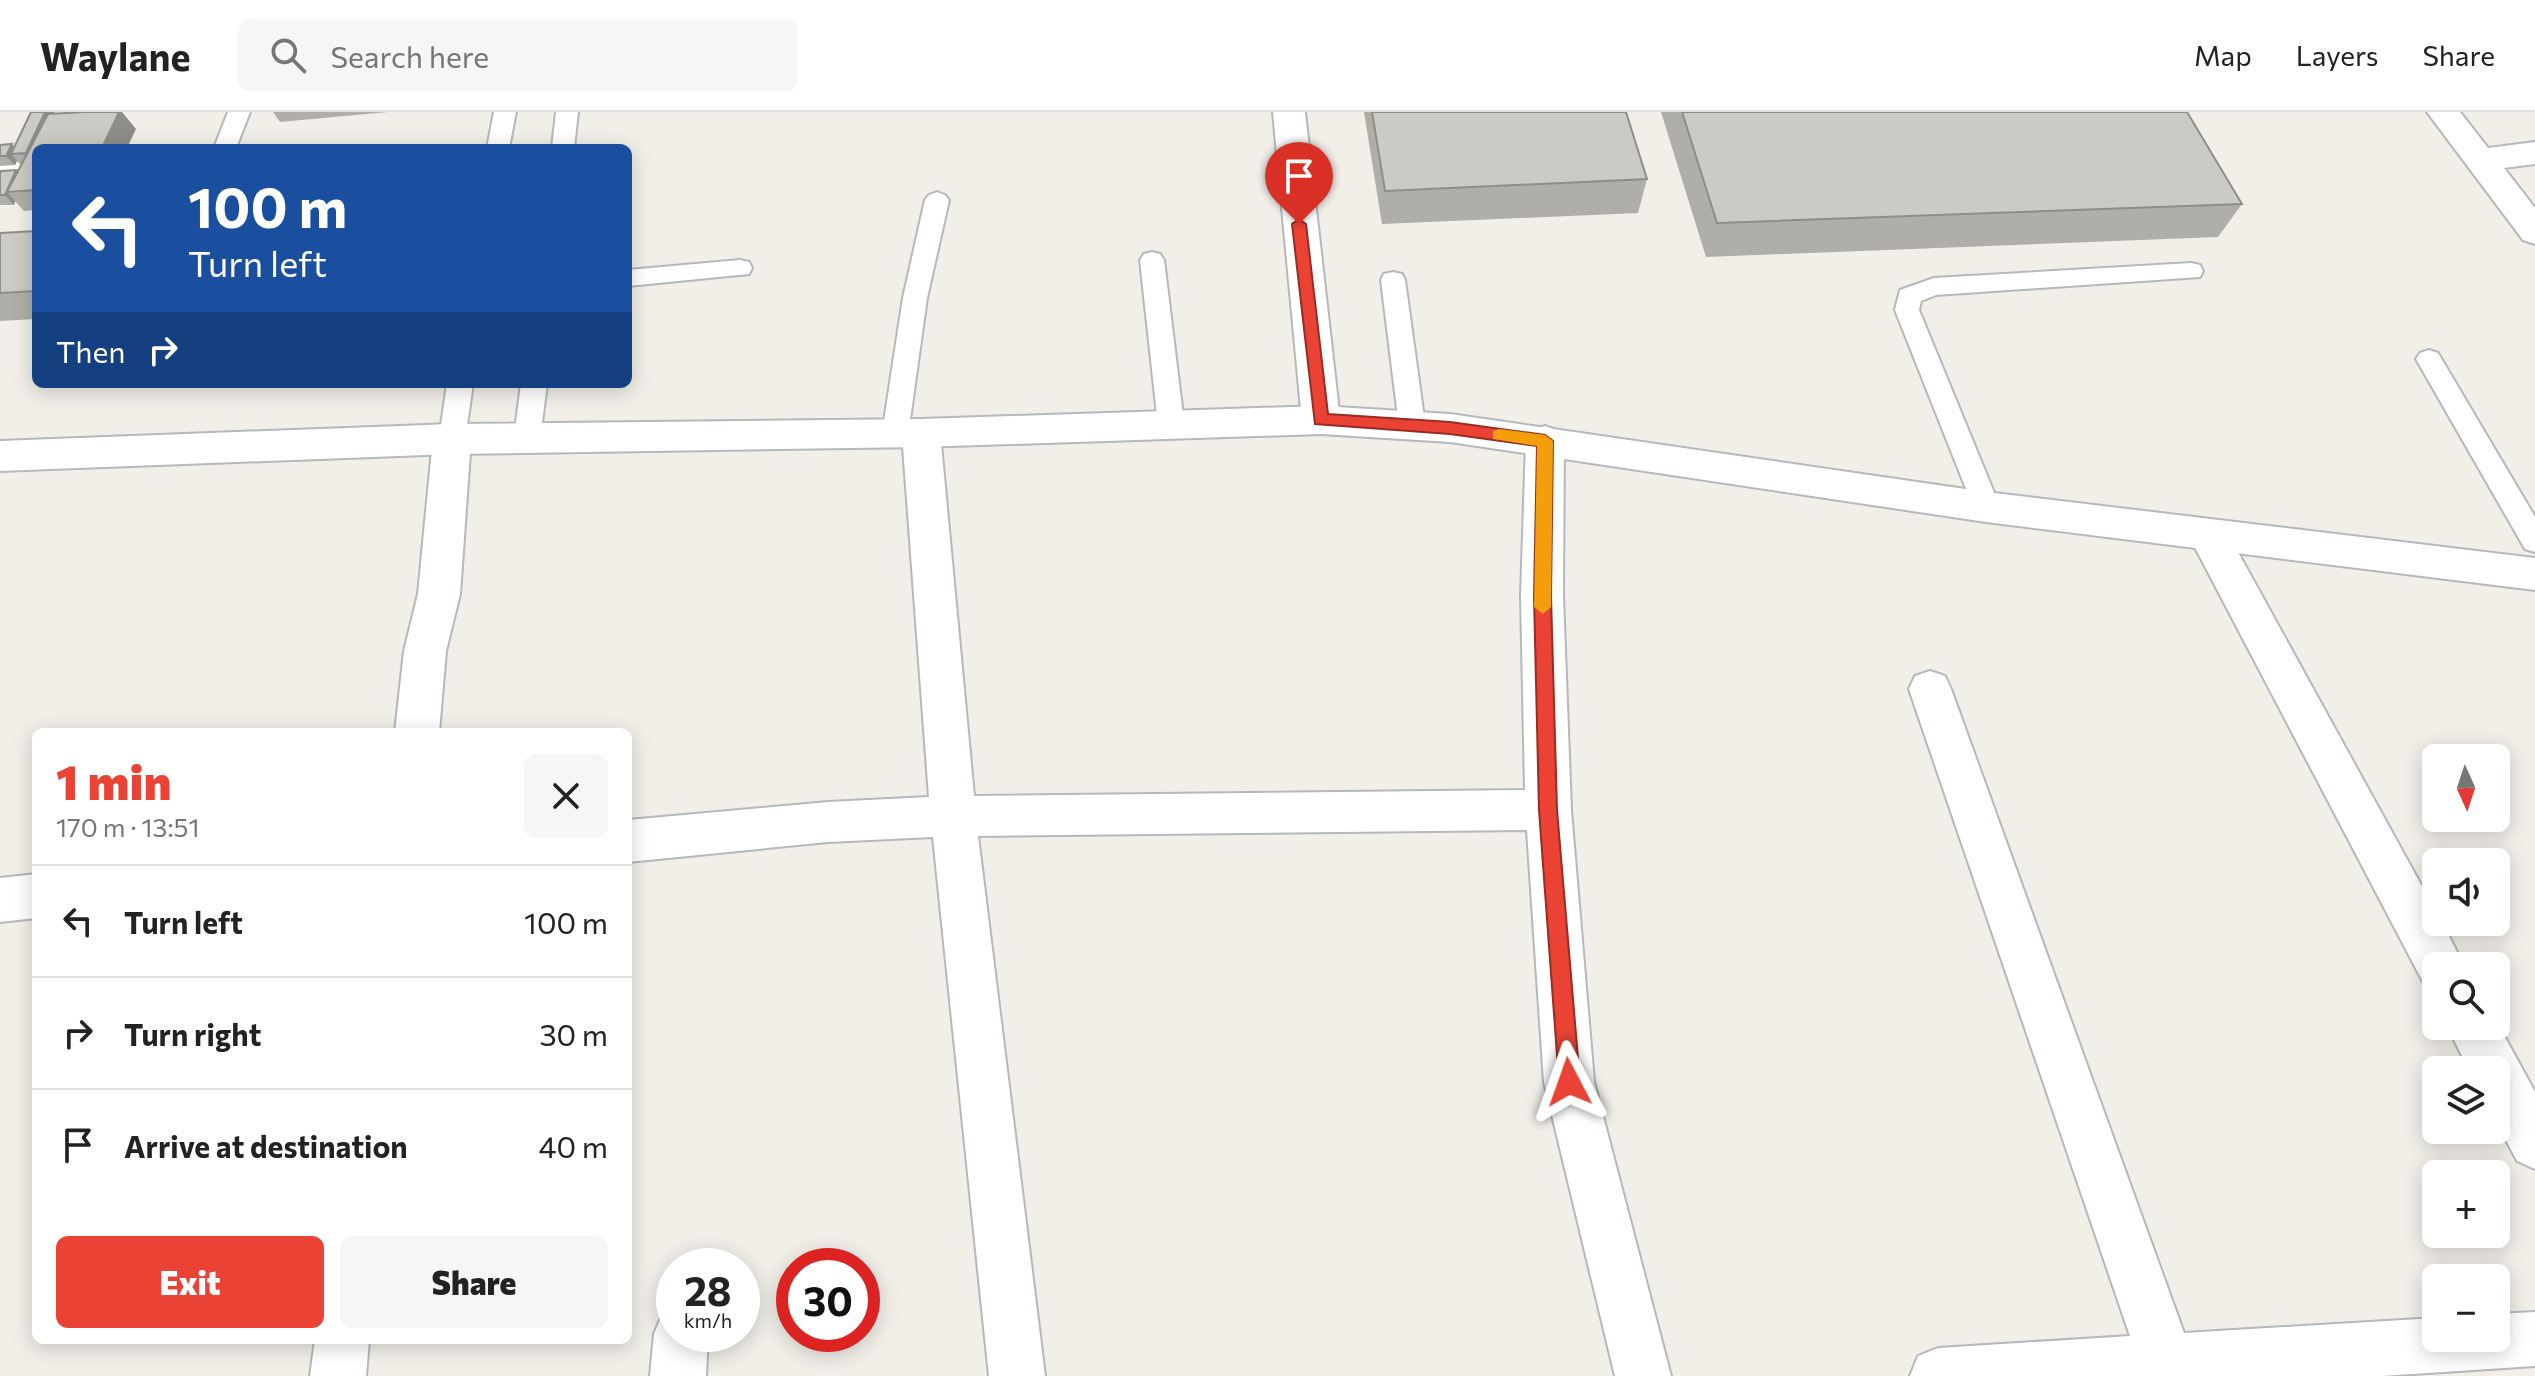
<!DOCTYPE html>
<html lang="en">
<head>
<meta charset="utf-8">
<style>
  body { margin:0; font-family:Commissioner,sans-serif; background:#f6f6f6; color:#222; height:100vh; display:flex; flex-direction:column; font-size:30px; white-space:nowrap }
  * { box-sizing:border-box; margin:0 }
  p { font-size:26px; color:#767676 }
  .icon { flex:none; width:44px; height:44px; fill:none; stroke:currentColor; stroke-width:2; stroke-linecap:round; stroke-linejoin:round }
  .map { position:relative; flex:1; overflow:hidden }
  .side { position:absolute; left:32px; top:616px; width:600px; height:616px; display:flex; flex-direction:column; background:#fff; border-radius:12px; box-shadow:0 4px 20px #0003 }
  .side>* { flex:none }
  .guide { position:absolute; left:32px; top:32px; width:600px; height:244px; border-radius:12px; box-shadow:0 4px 20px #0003; background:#1a4fa0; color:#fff; overflow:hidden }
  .needle { width:52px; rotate:177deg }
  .fabs { position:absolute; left:2422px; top:632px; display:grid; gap:16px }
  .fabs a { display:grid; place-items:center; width:88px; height:88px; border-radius:12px; background:#fff; box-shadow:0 4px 20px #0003; font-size:40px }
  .speed { position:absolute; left:656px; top:1136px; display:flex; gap:16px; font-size:40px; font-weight:700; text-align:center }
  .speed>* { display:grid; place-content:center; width:104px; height:104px; border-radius:50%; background:#fff; box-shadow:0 4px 20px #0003; line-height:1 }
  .speed small { font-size:20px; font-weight:400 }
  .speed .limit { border:12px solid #d22; background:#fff; color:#111 }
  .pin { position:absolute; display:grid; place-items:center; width:68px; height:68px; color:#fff; margin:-82px -34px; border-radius:50% 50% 50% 0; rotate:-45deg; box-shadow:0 0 8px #0007 }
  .pin .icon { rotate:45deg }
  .me { position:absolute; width:88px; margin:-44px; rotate:356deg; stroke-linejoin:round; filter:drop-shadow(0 0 6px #0008) }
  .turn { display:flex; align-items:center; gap:28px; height:168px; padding:0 24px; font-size:36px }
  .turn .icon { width:104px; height:104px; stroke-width:2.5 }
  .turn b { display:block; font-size:56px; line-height:68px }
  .then { display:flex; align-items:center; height:76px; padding:0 24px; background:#0003; gap:16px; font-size:30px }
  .round { display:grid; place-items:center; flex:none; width:84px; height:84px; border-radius:12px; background:#f6f6f6 }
  .summary { display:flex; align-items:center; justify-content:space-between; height:136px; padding:0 24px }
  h1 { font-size:48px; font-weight:800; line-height:60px; color:#ea4335 }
  .primary-button { display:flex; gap:16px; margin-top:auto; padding:16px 24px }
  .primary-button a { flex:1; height:92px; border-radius:12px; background:#ea4335; color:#fff; font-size:32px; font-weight:800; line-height:92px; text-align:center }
  .primary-button a+a { background:#f6f6f6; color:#222 }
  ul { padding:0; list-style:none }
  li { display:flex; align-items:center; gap:24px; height:112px; padding:0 24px; border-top:2px solid #e0e0e0 }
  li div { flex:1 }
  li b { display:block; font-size:30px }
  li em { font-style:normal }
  header { display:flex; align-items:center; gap:48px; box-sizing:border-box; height:112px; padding:0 40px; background:#fff; border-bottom:2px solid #e0e0e0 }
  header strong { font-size:38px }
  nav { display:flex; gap:44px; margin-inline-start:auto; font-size:28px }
  .search { width:560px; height:72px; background:#f6f6f6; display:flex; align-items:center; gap:20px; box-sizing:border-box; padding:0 28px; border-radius:12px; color:#767676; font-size:30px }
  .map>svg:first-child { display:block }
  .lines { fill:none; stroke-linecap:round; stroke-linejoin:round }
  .service-casing { stroke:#b5b8bc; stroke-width:4 }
  .minor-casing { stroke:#b5b8bc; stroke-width:4 }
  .tertiary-casing { stroke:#b5b8bc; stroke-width:4 }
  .service { fill:#fff; fill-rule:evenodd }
  .minor { fill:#fff; fill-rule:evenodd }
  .tertiary { fill:#fff; fill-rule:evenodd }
  .wall { fill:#afaea9 }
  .shaded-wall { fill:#8f8d8a }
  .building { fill:#cccac5; stroke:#8f8d8a; stroke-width:2 }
  .route { fill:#ea4335; stroke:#982c22; stroke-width:2 }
  .slow { fill:#f59e0b }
</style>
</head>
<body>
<header>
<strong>Waylane</strong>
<div class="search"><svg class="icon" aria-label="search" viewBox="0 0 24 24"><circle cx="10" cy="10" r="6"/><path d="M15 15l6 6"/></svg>Search here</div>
<nav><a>Map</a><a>Layers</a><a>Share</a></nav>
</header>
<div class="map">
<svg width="2535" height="1264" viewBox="0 0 2535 1264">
  <rect width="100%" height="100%" fill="#f1efe8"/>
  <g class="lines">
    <g class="service-casing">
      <path id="service" d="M228 0H250L236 36H214Z
        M494 0H516L509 36H487Z
        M556 0H578L574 36H552Z
        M24 47 32 50 35 55 32 60 0 65V49Z
        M937 80 945 83 949 88 927 186 908 322 904 329 895 332 886 329 882 322 903 186 925 88 929 83Z
        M1152 140 1160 142 1164 148 1184 312 1180 319 1171 322 1162 319 1158 312 1140 148 1144 142Z
        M740 148 749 150 752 156 749 162 628 174V158Z
        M2191 151 2200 153 2203 159 2200 165 1936 183 1921 189 1919 198 2000 395 1996 402 1986 406 1976 402 1895 198 1900 178 1934 166Z
        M1393 160 1402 162 1405 168 1425 313 1421 320 1412 323 1403 320 1399 313 1381 168 1384 162Z
        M2429 238 2438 241 2535 405V440L2525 437 2416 247 2420 241Z
        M447 272H473L465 327 461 334 452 337 443 334 439 327Z
        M521 272H547L540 326 536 333 527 336 518 333 514 326Z"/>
    </g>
    <g class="minor-casing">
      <path id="minor" d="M1273 0H1305L1340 308 1334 318 1321 322 1308 318 1302 308Z
        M2427 0H2460L2488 36 2535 30V52L2504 56 2535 96V132L2523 128Z
        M921 307 935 311 940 321 974 684 1525 678 1521 484 1526 329 1531 319 1545 314 1559 319 1564 329 1563 484 1571 698 1594 970 1671 1264H1615L1544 970 1527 718 978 724 1045 1264H989L933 725 828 730 628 750V708L828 690 929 685 902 321 907 311Z
        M452 312 466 317 471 327 460 482 446 539 439 620H395L404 539 418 482 433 327 438 317Z
        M2209 408 2223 413 2436 800V810H2442L2464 854H2436V875L2423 870 2189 424 2195 413Z
        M1930 559 1945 564 1951 577 2184 1221 2436 1206V1226H2496V1202L2535 1200V1254L2382 1264H1910L1918 1244 1938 1236 2130 1224 1909 577 1915 564Z
        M36 762V806L0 810V766Z
        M2496 909 2535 980V1057L2517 1049 2496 1009V958H2469L2447 914H2496Z
        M674 1198V1222H708L706 1264H650L654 1222 662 1203Z
        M315 1228H369L366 1264H310Z"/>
    </g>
    <g class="tertiary-casing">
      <path id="tertiary" d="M1321 294 1450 302 1986 380 2535 446V478L1986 410 1450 330 1321 322 921 335 452 342 0 359V329L452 312 921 307Z"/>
    </g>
    <use href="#service" class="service"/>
    <use href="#minor" class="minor"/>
    <use href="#tertiary" class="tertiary"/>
  </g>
  <path class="wall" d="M54 0 55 2 136 17 36 36V98L24 99 15 89 14 93H0V62L18 59 22 52H20L17 49 15 53 0 54V33L14 35Z
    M273 0H388L280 10Z
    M1364 0H1626L1647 67 1638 101 1382 112Z
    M1661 0H2187L2242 92 2218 125 1706 145Z
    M36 119V207L0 209V121Z"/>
  <path class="shaded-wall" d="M45 0H54L57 3 42 36 26 41Z
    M119 0H122L136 17 127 36H102Z
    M12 32 21 42H11L17 49 15 53 6 44Z
    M16 58 25 68 7 80 15 89 14 93 5 83Z"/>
  <path class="building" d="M31 0H45L26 41 11 42Z
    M84 0H119L102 36H36V78L7 80 48 2Z
    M1372 0H1626L1647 67 1385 79Z
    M1682 0H2187L2242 92 1717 111Z
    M12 32 6 44H0V33Z
    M16 58 5 83H0V62L1 59Z
    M36 119V179L0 181V121Z"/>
  <path class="route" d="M1299 107 1306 112 1328 302 1450 310 1545 323 1553 329 1551 484 1557 698 1580 970 1577 977 1569 980 1562 977 1559 970 1539 698 1534 484 1537 334 1450 322 1315 312 1292 112Z"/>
  <path class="slow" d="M1499 317 1545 323 1553 329 1551 495 1543 502 1534 495 1537 334 1493 327V319Z"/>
</svg>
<div class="fabs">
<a><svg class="needle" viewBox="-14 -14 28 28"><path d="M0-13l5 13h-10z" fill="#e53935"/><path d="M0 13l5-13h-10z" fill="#767676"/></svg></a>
<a><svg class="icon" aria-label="sound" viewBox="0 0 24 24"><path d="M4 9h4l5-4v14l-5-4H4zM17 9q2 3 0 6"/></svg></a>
<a><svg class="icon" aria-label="search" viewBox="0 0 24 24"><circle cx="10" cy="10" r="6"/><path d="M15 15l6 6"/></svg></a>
<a><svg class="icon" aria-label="layers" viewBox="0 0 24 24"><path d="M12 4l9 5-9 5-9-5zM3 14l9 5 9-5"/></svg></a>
<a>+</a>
<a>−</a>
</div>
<div class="speed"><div>28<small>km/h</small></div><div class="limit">30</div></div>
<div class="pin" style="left:1299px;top:112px;background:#d93025"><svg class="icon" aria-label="arrive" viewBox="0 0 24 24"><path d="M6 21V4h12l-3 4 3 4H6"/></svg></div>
<svg class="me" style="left:1569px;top:970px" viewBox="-20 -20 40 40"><path d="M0-17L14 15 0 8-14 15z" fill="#ea4335" stroke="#fff" stroke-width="4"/></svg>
<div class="guide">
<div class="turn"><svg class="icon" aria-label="left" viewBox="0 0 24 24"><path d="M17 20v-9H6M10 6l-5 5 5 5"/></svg><div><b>100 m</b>Turn left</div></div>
<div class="then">Then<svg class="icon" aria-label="right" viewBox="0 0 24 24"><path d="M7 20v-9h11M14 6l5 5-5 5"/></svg></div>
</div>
<section class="side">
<div class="summary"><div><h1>1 min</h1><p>170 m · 13:51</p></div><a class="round"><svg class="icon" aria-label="close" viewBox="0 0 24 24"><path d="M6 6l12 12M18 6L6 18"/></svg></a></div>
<ul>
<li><svg class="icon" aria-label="left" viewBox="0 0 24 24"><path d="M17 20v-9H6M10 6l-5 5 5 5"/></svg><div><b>Turn left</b></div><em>100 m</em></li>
<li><svg class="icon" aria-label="right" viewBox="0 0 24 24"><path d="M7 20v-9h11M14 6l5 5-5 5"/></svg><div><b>Turn right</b></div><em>30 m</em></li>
<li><svg class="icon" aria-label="arrive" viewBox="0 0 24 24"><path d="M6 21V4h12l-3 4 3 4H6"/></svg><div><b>Arrive at destination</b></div><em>40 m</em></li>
</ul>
<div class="primary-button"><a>Exit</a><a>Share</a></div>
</section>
</div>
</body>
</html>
